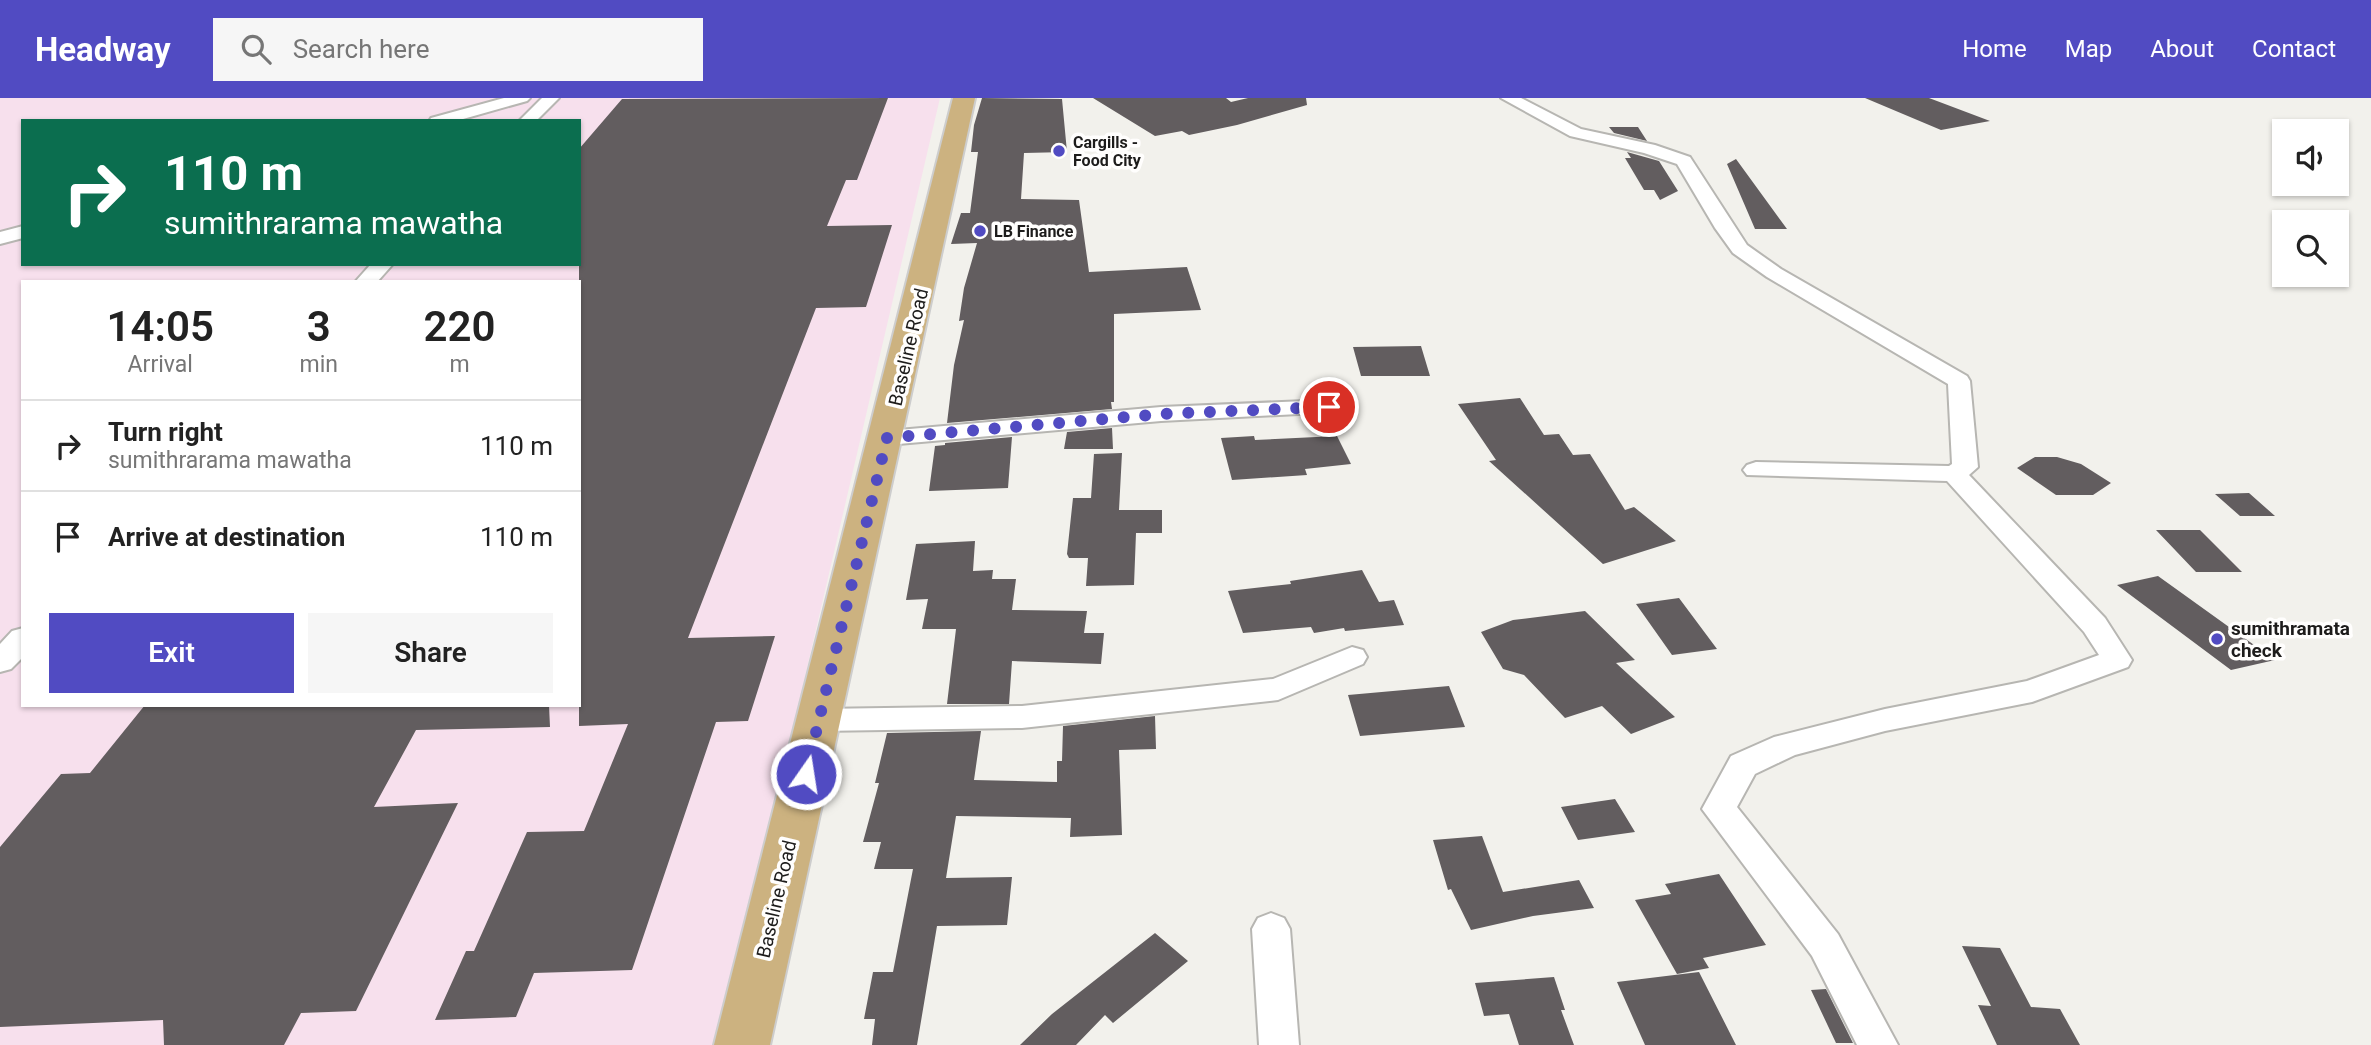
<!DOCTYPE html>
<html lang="en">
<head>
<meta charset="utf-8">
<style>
  body { margin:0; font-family:Roboto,sans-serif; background:#f6f6f6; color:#222; height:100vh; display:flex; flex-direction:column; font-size:26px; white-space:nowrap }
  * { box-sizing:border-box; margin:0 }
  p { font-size:23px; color:#767676 }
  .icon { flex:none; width:38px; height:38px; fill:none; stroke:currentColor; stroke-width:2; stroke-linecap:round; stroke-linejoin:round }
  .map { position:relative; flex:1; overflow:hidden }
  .side { position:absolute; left:21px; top:182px; width:560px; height:427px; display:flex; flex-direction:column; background:#fff; border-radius:0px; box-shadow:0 2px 5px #0004 }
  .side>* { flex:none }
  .hud { position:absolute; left:21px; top:21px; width:560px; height:147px; border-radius:0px; box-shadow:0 2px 5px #0004; background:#0b6e4f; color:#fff; overflow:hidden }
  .buttons { position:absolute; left:2272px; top:21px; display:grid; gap:14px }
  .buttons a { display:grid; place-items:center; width:77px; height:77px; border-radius:0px; background:#fff; box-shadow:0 2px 5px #0004; font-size:35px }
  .pin { position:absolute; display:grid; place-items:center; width:60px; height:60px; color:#fff; margin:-30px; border:4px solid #fff; border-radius:50%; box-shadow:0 2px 7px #0007 }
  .me { position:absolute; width:77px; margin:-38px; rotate:13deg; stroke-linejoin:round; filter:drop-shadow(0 0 5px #0008) }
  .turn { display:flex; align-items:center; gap:24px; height:147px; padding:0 28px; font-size:32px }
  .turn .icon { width:91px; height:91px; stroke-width:2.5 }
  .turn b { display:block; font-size:49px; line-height:60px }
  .eta { display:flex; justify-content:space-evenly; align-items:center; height:119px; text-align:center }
  .eta b { font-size:42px; font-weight:600; line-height:49px }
  .action { display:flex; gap:14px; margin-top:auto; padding:14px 28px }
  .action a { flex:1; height:80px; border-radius:0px; background:#514bc2; color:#fff; font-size:28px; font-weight:600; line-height:80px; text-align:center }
  .action a+a { background:#f6f6f6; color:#222 }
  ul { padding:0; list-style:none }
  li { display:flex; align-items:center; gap:21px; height:91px; padding:0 28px; border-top:2px solid #e0e0e0 }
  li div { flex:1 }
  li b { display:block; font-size:26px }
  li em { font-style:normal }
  header { display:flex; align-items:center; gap:42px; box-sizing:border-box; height:98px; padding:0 35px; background:#514bc2; color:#fff }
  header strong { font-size:33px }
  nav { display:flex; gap:38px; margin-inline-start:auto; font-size:24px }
  .search { width:490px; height:63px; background:#f6f6f6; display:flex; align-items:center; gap:18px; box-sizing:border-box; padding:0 24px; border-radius:0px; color:#767676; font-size:26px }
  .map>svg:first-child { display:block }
  .industrial { fill:#f7e0ed; fill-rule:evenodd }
  .building { fill:#625d5f }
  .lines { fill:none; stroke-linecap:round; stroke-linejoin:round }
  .minor-casing { stroke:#b7b6b2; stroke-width:4 }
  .primary-casing { stroke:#cdcdcd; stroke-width:4 }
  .minor { fill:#fff; fill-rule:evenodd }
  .primary { fill:#ccb280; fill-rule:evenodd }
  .route { stroke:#514bc2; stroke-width:12; stroke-dasharray:0 21.6 }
  .poi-dot { fill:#514bc2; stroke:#fffefd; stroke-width:2.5 }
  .labels { text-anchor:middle; stroke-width:7; stroke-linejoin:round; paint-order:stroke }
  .far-poi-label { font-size:16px; font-weight:bold; fill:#1d1c1b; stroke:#fffefd; text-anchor:start }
  .street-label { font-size:19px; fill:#1d1c1b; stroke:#fffefd }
  .poi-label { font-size:19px; font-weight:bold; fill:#1d1c1b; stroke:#fffefd; text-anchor:start }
</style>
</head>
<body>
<header>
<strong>Headway</strong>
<div class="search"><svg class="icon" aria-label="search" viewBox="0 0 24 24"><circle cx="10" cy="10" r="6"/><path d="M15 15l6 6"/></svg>Search here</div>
<nav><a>Home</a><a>Map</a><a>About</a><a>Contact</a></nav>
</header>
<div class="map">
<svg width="2371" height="947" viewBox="0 0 2371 947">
  <rect width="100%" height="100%" fill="#f2f1ec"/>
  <path class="industrial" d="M0 0H940L719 947H0ZM23 23H579V166H23ZM23 184H579V607H23Z"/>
  <path class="building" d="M888 0 857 82H846L827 128 892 127 866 209 816 210 688 540 775 538 748 623 716 624 632 872 534 875 516 919 435 922 466 853H474L527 734 584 733 628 626 579 628V51L622 1Z
    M982 0 1062 1 1067 54 1024 55 1021 101 1079 102 1089 174 1187 169 1201 212 1114 216V304H1111L1112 311 947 325 954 267 964 222 959 223 964 190 977 145 951 146 961 115H970L978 54H971L974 27Z
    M1093 0H1226L1231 4 1248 0H1306L1307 7 1237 27 1189 37 1182 33 1155 38Z
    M1865 0H1929L1990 23 1941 32Z
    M1609 29H1638L1647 43 1614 35Z
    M1627 54 1659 63 1678 93 1660 102 1654 92H1644L1625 60H1631Z
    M1736 61 1787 131H1755L1727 66Z
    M1421 248 1430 278H1361L1353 249Z
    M1520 300 1544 337 1559 336 1573 357 1590 356 1625 412 1634 409 1676 443 1603 466 1489 363 1496 362 1458 306Z
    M1112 330 1113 351H1064L1067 334Z
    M1254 338 1255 342 1337 338 1351 366 1305 371 1307 377 1232 382 1221 340Z
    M1012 339 1008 390 929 393 935 348 945 347V345Z
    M1122 355 1119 412H1162V435H1136L1134 487 1086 488 1088 460H1069L1067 456 1073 400H1091L1094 356Z
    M2035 359H2057L2081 366 2111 385 2093 397H2056L2017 370Z
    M2249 395 2275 418H2240L2215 396Z
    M2156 432H2200L2242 474H2196Z
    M975 443 973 473 993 472 992 481H1016L1012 512 1087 513 1084 535H1104L1101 566 1012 563 1009 606H947L956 531H922L928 501 906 502 916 446Z
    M1362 472 1379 504 1394 502 1404 527 1345 533 1344 530 1314 535 1311 529 1243 535 1228 493 1291 486 1290 483Z
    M2158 478 2275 562 2231 572 2117 487Z
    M1679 500 1717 551 1672 557 1636 506Z
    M1585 513 1635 562 1616 565 1675 619 1631 636 1602 608 1565 620 1524 577 1503 571 1481 534 1513 522Z
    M1449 588 1465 629 1360 638 1348 597Z
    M145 607H549L550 629 416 632 374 709 458 705 356 913 301 915 284 947H164L163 922 0 929V749L61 676 90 675Z
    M1155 618 1156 651 1119 652 1122 737 1070 739 1071 720 956 718 946 780 1012 779 1007 827 937 828 917 947H872L875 921H864L873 874H893L913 771H874L881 744H863L879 685H875L887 635 981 633 974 682 1057 684V663H1062L1063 628Z
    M1615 701 1635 734 1578 742 1561 709Z
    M1482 738 1503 794 1579 782 1594 810 1533 818 1471 832 1451 791 1448 792 1433 742Z
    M1719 776 1766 847 1703 860 1709 870 1677 876 1635 802 1671 796 1665 786Z
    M1155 835 1188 863 1113 925 1105 917 1076 947H1020L1052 916Z
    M1962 848 2000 850 2031 909 2060 911 2080 947H1997L1978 907 1991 908Z
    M1699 874 1736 947H1645L1617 884Z
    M1554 879 1565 912H1561L1574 947H1519L1509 916 1484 918 1475 885Z
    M1826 891 1853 945H1836L1811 892Z"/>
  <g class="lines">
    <g class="minor-casing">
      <path id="minor" d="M504 0H530L527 3 456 23H429L431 20Z
        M542 0H559L536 23H519Z
        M1501 0H1521L1581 31 1655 47 1690 59 1747 147 1781 171 1967 278 1970 283 1978 369 1969 377 2105 520 2132 562 2128 569 2032 604 1885 633 1795 657 1755 676 1737 709 1838 836 1898 947H1857L1812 858 1702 711 1731 658 1774 639 1885 611 2027 583 2099 557 2084 534 1947 383 1747 377 1743 372 1747 367 1756 364 1949 368 1952 366 1948 286 1767 179 1733 155 1715 130 1677 66 1644 55 1570 38Z
        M23 128V140L0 146V134Z
        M371 166H393L377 184H355Z
        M1329 302 1337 304 1341 309 1337 314 1161 323 887 347 878 345 875 340 878 335 887 333 1161 309Z
        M23 530V559L11 571 0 574V546L12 533Z
        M1352 549 1363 552 1367 559 1363 566 1278 602 1022 630 819 633 808 630 803 622 808 614 819 611 1022 608 1273 581Z
        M1271 815 1284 820 1290 831 1299 947H1259L1252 831 1258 820Z"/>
    </g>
    <g class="primary-casing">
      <path id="primary" d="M953 0H975L770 947H714Z"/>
    </g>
    <use href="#minor" class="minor"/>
    <use href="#primary" class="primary"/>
  </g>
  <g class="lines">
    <path class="route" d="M806 676 887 340 1161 316 1329 309"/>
  </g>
  <g class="poi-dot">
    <circle cx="1059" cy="53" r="7"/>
    <circle cx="980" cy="133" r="7"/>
    <circle cx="2217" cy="541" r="7"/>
  </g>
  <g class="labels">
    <g class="far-poi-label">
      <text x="1073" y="50">Cargills -<tspan x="1073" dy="18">Food City</tspan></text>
      <text x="994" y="139">LB Finance</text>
    </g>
    <g class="street-label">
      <text transform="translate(908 249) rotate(-77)" y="7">Baseline Road</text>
      <text transform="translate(776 801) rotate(-77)" y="7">Baseline Road</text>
    </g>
    <g class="poi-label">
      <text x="2231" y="537">sumithramata<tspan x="2231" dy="22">check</tspan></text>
    </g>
  </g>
</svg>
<div class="buttons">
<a><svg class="icon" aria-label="sound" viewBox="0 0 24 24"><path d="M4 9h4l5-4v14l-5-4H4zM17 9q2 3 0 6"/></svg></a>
<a><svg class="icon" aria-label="search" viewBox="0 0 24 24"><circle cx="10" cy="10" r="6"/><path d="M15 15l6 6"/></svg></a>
</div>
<div class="pin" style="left:1329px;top:309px;background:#d93025"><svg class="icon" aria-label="arrive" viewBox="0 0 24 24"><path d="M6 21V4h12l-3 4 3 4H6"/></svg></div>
<svg class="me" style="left:806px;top:676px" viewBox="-20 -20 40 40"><circle r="17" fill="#514bc2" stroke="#fff" stroke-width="3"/><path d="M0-11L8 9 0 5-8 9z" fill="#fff"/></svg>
<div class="hud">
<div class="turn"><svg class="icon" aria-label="right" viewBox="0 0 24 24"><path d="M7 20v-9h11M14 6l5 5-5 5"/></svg><div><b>110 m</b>sumithrarama mawatha</div></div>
</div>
<section class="side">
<div class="eta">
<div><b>14:05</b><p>Arrival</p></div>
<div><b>3</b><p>min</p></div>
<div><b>220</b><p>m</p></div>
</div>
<ul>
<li><svg class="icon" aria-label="right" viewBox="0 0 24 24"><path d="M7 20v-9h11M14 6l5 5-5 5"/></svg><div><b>Turn right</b><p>sumithrarama mawatha</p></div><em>110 m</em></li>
<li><svg class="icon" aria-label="arrive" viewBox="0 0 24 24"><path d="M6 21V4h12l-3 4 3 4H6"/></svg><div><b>Arrive at destination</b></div><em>110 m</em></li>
</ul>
<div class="action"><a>Exit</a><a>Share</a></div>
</section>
</div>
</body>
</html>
